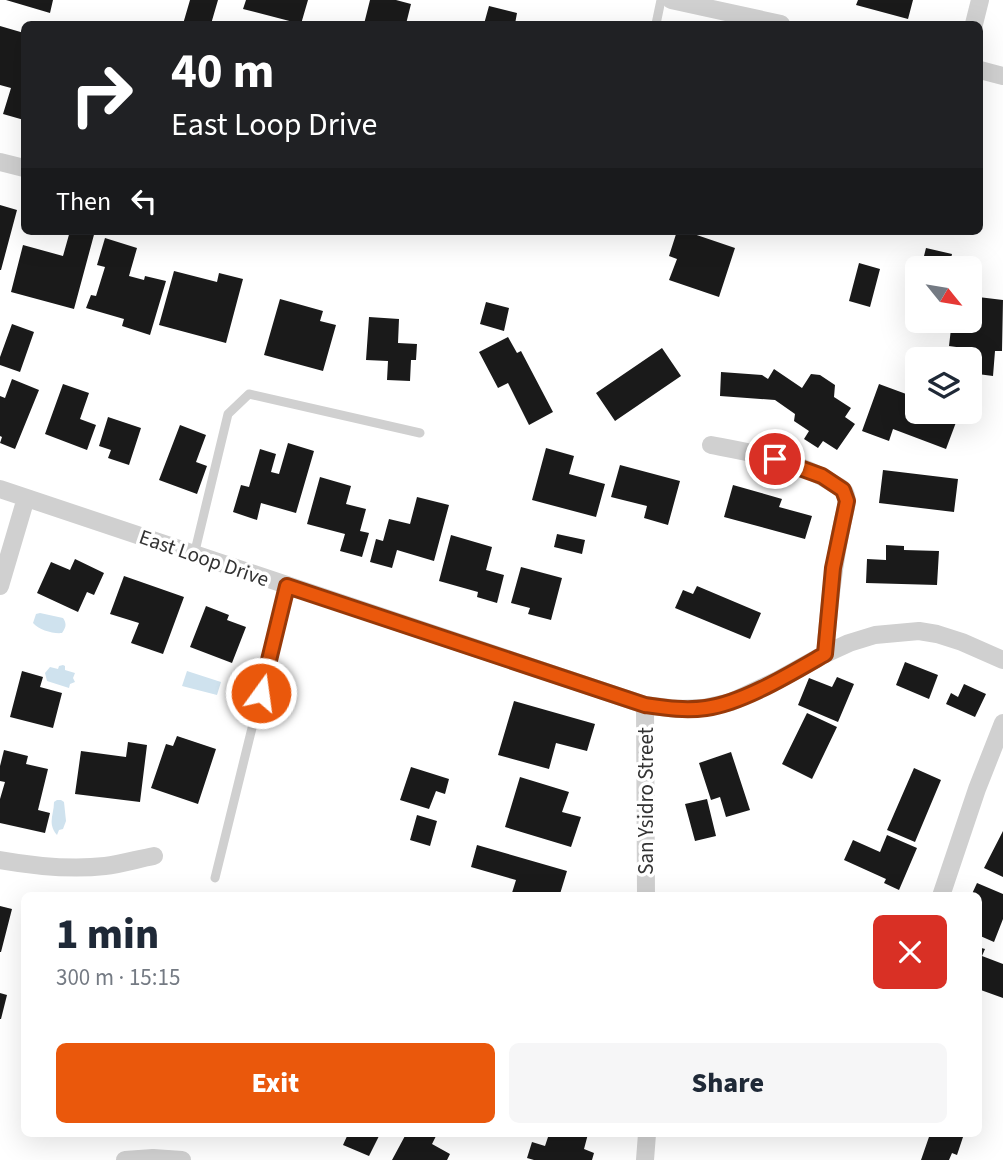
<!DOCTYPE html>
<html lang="en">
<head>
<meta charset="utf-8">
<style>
  body { margin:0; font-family:"Source Sans 3",sans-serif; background:#f6f6f7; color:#1f2937; height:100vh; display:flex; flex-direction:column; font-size:26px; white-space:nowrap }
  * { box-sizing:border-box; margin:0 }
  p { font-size:23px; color:#747a83 }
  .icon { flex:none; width:38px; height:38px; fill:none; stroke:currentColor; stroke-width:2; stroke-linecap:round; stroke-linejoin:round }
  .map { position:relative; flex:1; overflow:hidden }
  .sheet { position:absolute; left:21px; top:892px; width:961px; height:245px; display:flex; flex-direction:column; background:#fff; border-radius:10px; box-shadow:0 7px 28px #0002 }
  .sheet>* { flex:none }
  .top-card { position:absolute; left:21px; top:21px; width:962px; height:214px; border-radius:10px; box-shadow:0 7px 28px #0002; background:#202124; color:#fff; overflow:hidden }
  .needle { width:46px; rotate:120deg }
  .fabs { position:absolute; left:905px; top:256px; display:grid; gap:14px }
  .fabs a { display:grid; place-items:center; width:77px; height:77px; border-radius:10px; background:#fff; box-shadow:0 7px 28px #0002; font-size:35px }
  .pin { position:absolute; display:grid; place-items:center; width:60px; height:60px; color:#fff; margin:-30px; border:4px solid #fff; border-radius:50%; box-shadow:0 2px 7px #0007 }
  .me { position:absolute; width:77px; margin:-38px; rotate:14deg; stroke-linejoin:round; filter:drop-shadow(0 0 5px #0008) }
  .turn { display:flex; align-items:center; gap:24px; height:147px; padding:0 35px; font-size:32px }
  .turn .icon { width:91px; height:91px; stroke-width:2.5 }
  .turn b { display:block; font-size:49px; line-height:60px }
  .then { display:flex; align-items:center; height:66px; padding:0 35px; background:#0003; gap:14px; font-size:26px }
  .round { display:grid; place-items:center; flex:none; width:74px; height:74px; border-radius:10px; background:#f6f6f7 }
  .head { display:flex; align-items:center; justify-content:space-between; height:119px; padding:0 35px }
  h1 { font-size:42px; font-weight:800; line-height:52px }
  .cta { display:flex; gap:14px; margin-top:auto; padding:14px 35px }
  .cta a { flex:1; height:80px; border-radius:10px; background:#ea580c; color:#fff; font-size:28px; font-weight:800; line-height:80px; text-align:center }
  .cta a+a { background:#f6f6f7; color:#1f2937 }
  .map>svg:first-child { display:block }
  .water { fill:#cfe2ee }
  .building { fill:#1a1a1a }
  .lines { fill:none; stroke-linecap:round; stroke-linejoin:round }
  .service { stroke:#d0d0d0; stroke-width:9 }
  .minor { stroke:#d0d0d0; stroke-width:18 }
  .route-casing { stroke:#983908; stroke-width:18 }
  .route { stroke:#ea580c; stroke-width:12 }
  .labels { text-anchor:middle; stroke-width:7; stroke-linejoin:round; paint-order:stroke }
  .street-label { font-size:21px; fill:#333; stroke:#fff }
</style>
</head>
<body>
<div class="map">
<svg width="1003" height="1160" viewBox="0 0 1003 1160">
  <rect width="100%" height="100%" fill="#fff"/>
  <path class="water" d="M40 613 63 618C67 624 66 627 62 633 53 634 39 630 33 623L36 614Z
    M63 665 65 666V670L75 673 73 678 75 682 70 684 69 688 47 681 45 673 50 667 58 669 59 666Z
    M187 671 221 682 217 695 182 686Z
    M57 800H61L64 802 66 821 63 829 59 830 57 835C47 823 54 815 54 802Z"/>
  <path class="building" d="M6 0H53L50 13Z
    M190 0H218L211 24H183Z
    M246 0H308L301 24 243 9Z
    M370 0H396L411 4 406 24H364Z
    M858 0H913L908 19 856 5Z
    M489 6 517 13 515 24H484Z
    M0 26 24 33V120L3 114 11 88 0 85Z
    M0 205 17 210 1 270H0Z
    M70 231H95L74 309 11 292 23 245 63 256Z
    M677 231H685L735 248 719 297 669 280 677 259 669 256Z
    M105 238 137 248 129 276 144 280 145 276 166 281 150 335 122 326 124 319 86 308 91 295 96 296 105 267 97 265Z
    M926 248 952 254 949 268H921Z
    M859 263 880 269 870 307 849 301Z
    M174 271 217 282 219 273 243 279 226 343 159 325Z
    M970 296 1003 300 1002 351H995L993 376 970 373 971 349 949 346 952 320H970Z
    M280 299 323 311 320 321 336 325 323 371 264 355Z
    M486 302 509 308 504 331 480 324Z
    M369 317 399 319 398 343 417 344 416 360H411L410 381 387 380 388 361 366 360Z
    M12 324 34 332 20 372 0 365V357Z
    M508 337 517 353 521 351 553 412 529 425 508 383 498 388 479 352Z
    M662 348 681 376 615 421 596 393Z
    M774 369 802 388 811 374 820 375 835 385 834 397 851 408 845 417 855 424 837 450 823 441 818 448 804 439 809 431 794 421 795 414 775 400 720 396 721 372 762 375 768 379Z
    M12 379 39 390 15 449 0 443 2 437 0 436V396L5 398Z
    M63 384 89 393 80 419 96 425 87 450 45 434Z
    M879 384 917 398V411H942L958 417 946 449 893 429 889 441 862 431Z
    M108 417 141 428 129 465 108 458 111 450 99 446Z
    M180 425 206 435 196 462 207 466 197 494 159 480Z
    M288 443 314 451 296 513 261 503 257 520 233 512 241 485 249 487 260 449 276 454 271 472 279 474Z
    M546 448 574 456 569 474 605 484 596 517 532 500Z
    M620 465 680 481 668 525 644 518 647 506 611 497Z
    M883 470 958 479 954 512 879 503Z
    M320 477 351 486 346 504 366 509 360 531 369 533 362 557 340 551 345 534 307 524Z
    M733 485 782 499 779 507 812 516 805 539 724 517Z
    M417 497 449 505 434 561 397 550 392 568 370 562 376 539 383 541 389 519 410 524Z
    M557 534 585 540 582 554 554 547Z
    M451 535 492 547 486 570 504 575 497 603 477 597 478 592 439 581Z
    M886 545 904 546V550L939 551 937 585 866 583 867 559 886 560Z
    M75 559 104 573 94 595 87 592 78 612 37 593 51 562 70 570Z
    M521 567 562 578 551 620 528 614 530 608 511 603Z
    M124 576 184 597 163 654 131 643 139 623 110 614Z
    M697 586 761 613 750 639 675 608 683 590 693 594Z
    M206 606 229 615 227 620 246 627 232 663 190 647Z
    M905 662 938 675 929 699 896 685Z
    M22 671 43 677 40 687 62 693 53 728 10 717Z
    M837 677 854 684 838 722 798 705 809 678 832 687Z
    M964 684 986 694 975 717 946 704 951 693 958 697Z
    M514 701 595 724 587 751 556 743 549 769 498 755Z
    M807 713 837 727 812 779 782 764Z
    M177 736 216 749 198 804 151 788 166 744 173 746Z
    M128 742 147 745 140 802 75 794 81 751 126 757Z
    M4 750 28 756 26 764 48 769 38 810 50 813 45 833 0 823V799L5 782 0 781V766Z
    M731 752 750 810 726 817 720 797 711 800 699 763Z
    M411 767 449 779 445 794 436 791 429 809 400 800Z
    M914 768 941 780 915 842 887 830Z
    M520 777 569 792 562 812 581 817 571 847 505 827Z
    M707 799 716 836 695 841 685 804Z
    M417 815 437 821 430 846 410 840Z
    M1003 831V877L984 868Z
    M887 835 917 848 899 890 884 883 886 879 844 860 853 840 880 852Z
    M477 845 567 871 560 894 566 896H511L516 880 471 867Z
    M977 883 1003 894V919L994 942 978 935V896H971Z
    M0 906 12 909 1 952H0Z
    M978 947 985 949 982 956 1003 964V998L978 989Z
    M0 993 7 995 1 1019H0Z
    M348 1134H380L369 1156 343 1145Z
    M406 1134H437L432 1144 450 1154 447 1160H392Z
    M549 1134H588L584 1149 594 1153 592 1160H534L527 1158 532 1142 545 1146Z
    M930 1134H964L957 1155 952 1153 949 1160H921Z"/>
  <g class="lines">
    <path class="service" d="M656 24 661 0
      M194 555 228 414 249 394 420 433
      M215 878 287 586"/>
    <path class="minor" d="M671 0 781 24
      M974 24 980 0
      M980 70 1003 76
      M0 162 24 168
      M711 445C753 453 798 460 834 484 837 486 841 487 843 490 850 498 845 511 843 520 833 565 829 609 825 654
      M0 489 645 705 677 709 703 708 731 702 778 680 825 654 849 643 875 635 919 631 937 634 962 642 1003 660
      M0 586 26 498
      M645 705 646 896
      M0 860C34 866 70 870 105 866 121 864 138 859 154 856
      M941 896 977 789 1003 723
      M125 1160 153 1158 182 1160
      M645 1160 647 1134"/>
  </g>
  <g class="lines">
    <g class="route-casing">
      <path id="route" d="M261 693 287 586 645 705C666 708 685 711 706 708 743 703 792 673 825 654L833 568 847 501 843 490 822 476 775 459"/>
    </g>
    <use href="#route" class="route"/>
  </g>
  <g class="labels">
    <g class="street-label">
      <text transform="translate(204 558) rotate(19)" y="7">East Loop Drive</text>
      <text transform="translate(646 801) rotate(-90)" y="7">San Ysidro Street</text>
    </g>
  </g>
</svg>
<div class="fabs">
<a><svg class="needle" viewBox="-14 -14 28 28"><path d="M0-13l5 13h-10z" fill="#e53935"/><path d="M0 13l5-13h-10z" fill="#747a83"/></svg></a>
<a><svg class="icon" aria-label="layers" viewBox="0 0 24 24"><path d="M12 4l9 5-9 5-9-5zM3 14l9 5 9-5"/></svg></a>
</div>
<div class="pin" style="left:775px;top:459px;background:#d93025"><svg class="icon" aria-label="arrive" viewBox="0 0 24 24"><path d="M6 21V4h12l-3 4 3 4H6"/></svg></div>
<svg class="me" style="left:261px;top:693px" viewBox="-20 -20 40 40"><circle r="17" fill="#ea580c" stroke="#fff" stroke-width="3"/><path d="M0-11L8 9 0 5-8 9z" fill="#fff"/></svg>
<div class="top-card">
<div class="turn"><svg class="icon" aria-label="right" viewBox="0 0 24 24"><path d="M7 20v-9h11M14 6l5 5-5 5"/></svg><div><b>40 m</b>East Loop Drive</div></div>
<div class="then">Then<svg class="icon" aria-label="left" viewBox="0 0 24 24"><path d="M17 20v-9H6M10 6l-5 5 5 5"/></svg></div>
</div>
<section class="sheet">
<div class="head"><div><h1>1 min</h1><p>300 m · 15:15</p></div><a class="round" style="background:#d93025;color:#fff"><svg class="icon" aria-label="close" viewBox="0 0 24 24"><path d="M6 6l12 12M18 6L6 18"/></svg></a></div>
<div class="cta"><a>Exit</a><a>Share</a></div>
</section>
</div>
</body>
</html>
